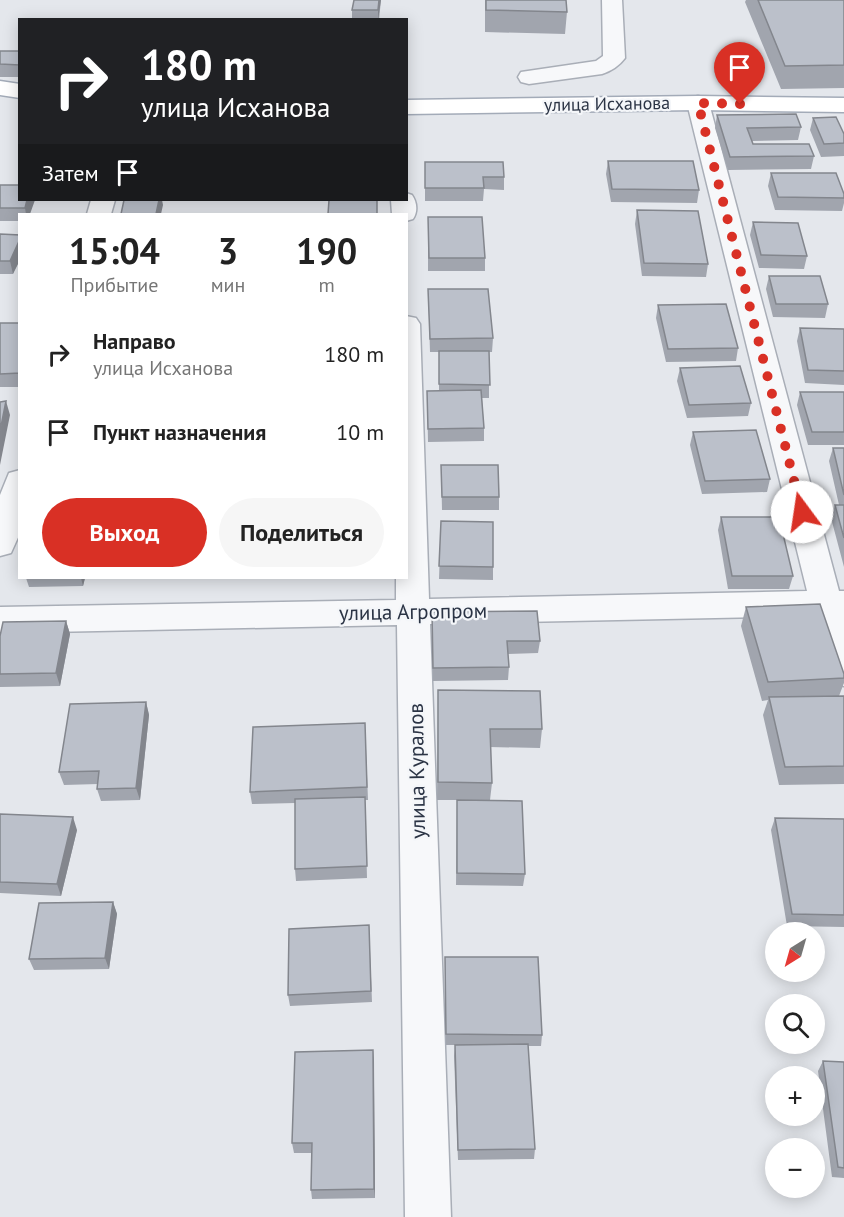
<!DOCTYPE html>
<html lang="ru">
<head>
<meta charset="utf-8">
<style>
  body { margin:0; font-family:"PT Sans",sans-serif; background:#f6f6f6; color:#222; height:100vh; display:flex; flex-direction:column; font-size:22px; white-space:nowrap }
  * { box-sizing:border-box; margin:0 }
  p { font-size:20px; color:#767676 }
  .icon { flex:none; width:33px; height:33px; fill:none; stroke:currentColor; stroke-width:2; stroke-linecap:round; stroke-linejoin:round }
  .map { position:relative; flex:1; overflow:hidden }
  .drawer { position:absolute; left:18px; top:213px; width:390px; height:366px; display:flex; flex-direction:column; background:#fff; border-radius:0px; box-shadow:0 3px 15px #0003 }
  .drawer>* { flex:none }
  .guide { position:absolute; left:18px; top:18px; width:390px; height:183px; border-radius:0px; box-shadow:0 3px 15px #0003; background:#202124; color:#fff; overflow:hidden }
  .needle { width:39px; rotate:217deg }
  .controls { position:absolute; left:765px; top:922px; display:grid; gap:12px }
  .controls a { display:grid; place-items:center; width:60px; height:60px; border-radius:50%; background:#fff; box-shadow:0 3px 15px #0003; font-size:30px }
  .pin { position:absolute; display:grid; place-items:center; width:51px; height:51px; color:#fff; margin:-62px -26px; border-radius:50% 50% 50% 0; rotate:-45deg; box-shadow:0 0 6px #0007 }
  .pin .icon { rotate:45deg }
  .me { position:absolute; width:66px; margin:-33px; rotate:346deg; stroke-linejoin:round; filter:drop-shadow(0 0 4px #0008) }
  .turn { display:flex; align-items:center; gap:21px; height:126px; padding:0 24px; font-size:27px }
  .turn .icon { width:78px; height:78px; stroke-width:2.5 }
  .turn b { display:block; font-size:42px; line-height:51px }
  .then { display:flex; align-items:center; height:57px; padding:0 24px; background:#0003; gap:12px; font-size:22px }
  .eta { display:flex; justify-content:space-evenly; align-items:center; height:102px; text-align:center }
  .eta b { font-size:36px; font-weight:800; line-height:42px }
  .primary-button { display:flex; gap:12px; margin-top:auto; padding:12px 24px }
  .primary-button a { flex:1; height:69px; border-radius:36px; background:#d93025; color:#fff; font-size:24px; font-weight:800; line-height:69px; text-align:center }
  .primary-button a+a { background:#f6f6f6; color:#222 }
  ul { padding:0; list-style:none }
  li { display:flex; align-items:center; gap:18px; height:78px; padding:0 24px }
  li div { flex:1 }
  li b { display:block; font-size:22px }
  li em { font-style:normal }
  .map>svg:first-child { display:block }
  .lines { fill:none; stroke-linecap:round; stroke-linejoin:round }
  .minor-casing { stroke:#a9aeb7; stroke-width:3 }
  .major-casing { stroke:#a3abb8; stroke-width:3 }
  .minor { fill:#f7f8fa; fill-rule:evenodd }
  .major { fill:#fff; fill-rule:evenodd }
  .wall { fill:#a1a5ae }
  .shaded-wall { fill:#83868d }
  .building { fill:#bbc0ca; stroke:#83868d; stroke-width:1.5 }
  .route { stroke:#d93025; stroke-width:10; stroke-dasharray:0 18 }
  .labels { text-anchor:middle; stroke-width:4.5; stroke-linejoin:round; paint-order:stroke }
  .far-street-label { font-size:18px; fill:#2b3445; stroke:#f4f6f9 }
  .street-label { font-size:21px; fill:#2b3445; stroke:#f4f6f9 }
</style>
</head>
<body>
<div class="map">
<svg width="844" height="1217" viewBox="0 0 844 1217">
  <rect width="100%" height="100%" fill="#e4e7ec"/>
  <g class="lines">
    <g class="minor-casing">
      <path id="minor" d="M602 0H622L625 58C619 66 611 71 602 74L529 84 521 82 518 77 521 72 596 61 603 56Z
        M698 96 706 98 709 103 839 591H844V686L832 683 827 673 813 616 430 624 451 1217H405L397 625 0 633V607L396 600V578H406V316L416 318 420 324 429 599 807 591 687 103 690 98Z
        M406 193 412 195C417 202 418 212 413 219L406 221V214H392L391 200H406Z
        M91 200H115L111 214H87Z
        M20 470V533L11 553 0 556V495L9 473Z"/>
    </g>
    <g class="major-casing">
      <path id="major" d="M0 81 20 84V98L0 95Z
        M698 96 844 98V112L698 110 406 114V100Z"/>
    </g>
    <use href="#minor" class="minor"/>
    <use href="#major" class="major"/>
  </g>
  <path class="wall" d="M354 0H381L379 20H352V10Z
    M485 0H566L567 12 565 34 485 32Z
    M746 0H844V88L781 89 745 2Z
    M0 51H20V77H0Z
    M717 115 801 127 798 140 752 141 753 144 814 156 811 169 728 170 715 128Z
    M813 118 844 134V156L821 157 810 130Z
    M608 161 699 190 697 203 611 202 606 174Z
    M425 162 504 177V190L484 189 483 201H425Z
    M771 173 844 194V203L842 211 775 210 768 186Z
    M0 185H20L30 214H20V221H0Z
    M637 210 708 264 706 277 642 276 635 224Z
    M428 217 485 258V271H428Z
    M753 222 807 256 804 269 759 268 750 235Z
    M0 234 20 235 13 274H0Z
    M769 276 828 304 825 318 773 317 766 289Z
    M428 289 493 338 492 352H489V398H482L484 428V441L428 442 427 391H439V352H430Z
    M658 305 738 348 736 361 666 362 656 318Z
    M0 323H20V387H0Z
    M800 328 844 329V385L805 383 797 341Z
    M680 368 751 403 748 416 687 418 677 381Z
    M800 392H844V445H808L797 405Z
    M693 432 770 479 767 492 702 494 690 445Z
    M833 448H844V567L831 518 835 505H839L829 461Z
    M441 465 499 497V510H442Z
    M721 517 793 576 789 589H728L718 530Z
    M441 521 493 567V580L439 579Z
    M26 578H85L83 586 29 587Z
    M746 607 844 674V683L839 696H844V784L779 785 763 715 768 700 762 701 741 626Z
    M66 621 70 634 60 686 0 687V636Z
    M432 625 540 641 538 653 508 654 509 667 508 680 433 681Z
    M438 690 542 729 540 748 490 747 492 783 490 800 525 874 523 886 456 885 457 800H437Z
    M146 702 149 715 140 800 101 801 97 789 98 784 64 785 59 772Z
    M365 723 368 800H365L367 878 296 881 295 869V803L252 804 250 792Z
    M0 814 77 830 61 896 0 893Z
    M775 818 844 819V927L787 926 771 830Z
    M113 902 117 914 109 969 34 970 29 959Z
    M369 925 372 1002 290 1006 288 995Z
    M445 957 542 1035 541 1046H528L535 1149 534 1159 458 1160 454 1056 455 1045H446Z
    M373 1050 375 1198 312 1199 311 1190V1153H294L292 1143Z
    M823 1061 844 1062V1178L832 1177 818 1071Z"/>
  <path class="shaded-wall" d="M379 0H381L378 20V10Z
    M27 200H35L30 214H26L25 208Z
    M159 200H162L163 205 161 214H156Z
    M20 239V260L13 274 10 261Z
    M6 401 10 415 0 465V431Z
    M81 578H85L83 586Z
    M66 621 70 634 60 686 56 673Z
    M146 702 149 715 140 800 136 788Z
    M73 817 77 830 61 896 57 884Z
    M113 902 117 914 109 969 105 958Z
    M373 1050 374 1060 375 1198 374 1189Z"/>
  <path class="building" d="M354 0H379L378 10H352Z
    M486 0H566L567 12 486 10Z
    M758 0H844V65L785 66Z
    M0 51H20V65L0 64Z
    M796 114 801 127 747 128 753 144H809L814 156 730 157 717 115Z
    M836 117 844 134V143L824 144 813 118Z
    M608 161H693L699 190 612 189Z
    M425 162H503L504 177H483L484 188H425Z
    M771 173H836L844 194V198L778 197Z
    M0 185H20V200H27L25 208H0Z
    M124 200H159L156 214H121Z
    M329 200H377V214H328Z
    M637 210 698 211 708 264 644 263Z
    M428 217H482L485 258H429Z
    M753 222 798 223 807 256 761 255Z
    M0 234 20 235V239L10 261H0Z
    M769 276H820L828 304H776Z
    M428 289H488L493 338 430 339Z
    M726 304 738 348 668 349 658 305Z
    M0 323H20V373L0 374Z
    M800 328 844 329V371L808 370Z
    M439 351H489L490 385 439 384Z
    M740 366 751 403 689 405 680 368Z
    M481 390 484 428 428 429 427 391Z
    M800 392H844V432H812Z
    M6 401 0 431V402Z
    M756 430 770 479 705 481 693 432Z
    M833 448H844V495Z
    M441 465H498L499 497H442Z
    M835 505H844V538Z
    M721 517H779L793 576H732Z
    M441 521 493 522V567L439 566Z
    M820 604 844 674V678L768 682 746 607Z
    M537 611 540 641H507L509 667 433 668 432 612Z
    M66 621 56 673 0 674V636L3 622Z
    M438 690 540 691 542 729H490L492 783 438 782Z
    M844 696V766L785 767 769 697Z
    M146 702 136 788 97 789 99 771 59 772 70 704Z
    M365 723 367 787 250 792 253 727Z
    M365 797 367 866 295 869V799Z
    M457 800 522 801 525 874 457 873Z
    M0 814 73 817 57 884 0 882Z
    M775 818 844 819V915L792 914Z
    M113 902 105 958 29 959 39 903Z
    M369 925 371 991 288 995 289 929Z
    M445 957H538L542 1035 446 1034Z
    M528 1044 535 1149 458 1150 455 1045Z
    M373 1050 374 1189 311 1190 312 1143H292L295 1052Z
    M823 1061 844 1062V1168L838 1167Z"/>
  <g class="lines">
    <path class="route" d="M740 104 698 103 802 512"/>
  </g>
  <g class="labels">
    <g class="far-street-label">
      <text transform="translate(607 104) rotate(-1)" y="6">улица Исханова</text>
    </g>
    <g class="street-label">
      <text transform="translate(413 612) rotate(-1)" y="7">улица Агропром</text>
      <text transform="translate(417 771) rotate(-91)" y="7">улица Куралов</text>
    </g>
  </g>
</svg>
<div class="controls">
<a><svg class="needle" viewBox="-14 -14 28 28"><path d="M0-13l5 13h-10z" fill="#e53935"/><path d="M0 13l5-13h-10z" fill="#767676"/></svg></a>
<a><svg class="icon" aria-label="search" viewBox="0 0 24 24"><circle cx="10" cy="10" r="6"/><path d="M15 15l6 6"/></svg></a>
<a>+</a>
<a>−</a>
</div>
<div class="pin" style="left:740px;top:104px;background:#d93025"><svg class="icon" aria-label="arrive" viewBox="0 0 24 24"><path d="M6 21V4h12l-3 4 3 4H6"/></svg></div>
<svg class="me" style="left:802px;top:512px" viewBox="-20 -20 40 40"><circle r="19" fill="#fff"/><path d="M0-13L10 11 0 6-10 11z" fill="#d93025"/></svg>
<div class="guide">
<div class="turn"><svg class="icon" aria-label="right" viewBox="0 0 24 24"><path d="M7 20v-9h11M14 6l5 5-5 5"/></svg><div><b>180 m</b>улица Исханова</div></div>
<div class="then">Затем<svg class="icon" aria-label="arrive" viewBox="0 0 24 24"><path d="M6 21V4h12l-3 4 3 4H6"/></svg></div>
</div>
<section class="drawer">
<div class="eta">
<div><b>15:04</b><p>Прибытие</p></div>
<div><b>3</b><p>мин</p></div>
<div><b>190</b><p>m</p></div>
</div>
<ul>
<li><svg class="icon" aria-label="right" viewBox="0 0 24 24"><path d="M7 20v-9h11M14 6l5 5-5 5"/></svg><div><b>Направо</b><p>улица Исханова</p></div><em>180 m</em></li>
<li><svg class="icon" aria-label="arrive" viewBox="0 0 24 24"><path d="M6 21V4h12l-3 4 3 4H6"/></svg><div><b>Пункт назначения</b></div><em>10 m</em></li>
</ul>
<div class="primary-button"><a>Выход</a><a>Поделиться</a></div>
</section>
</div>
</body>
</html>
